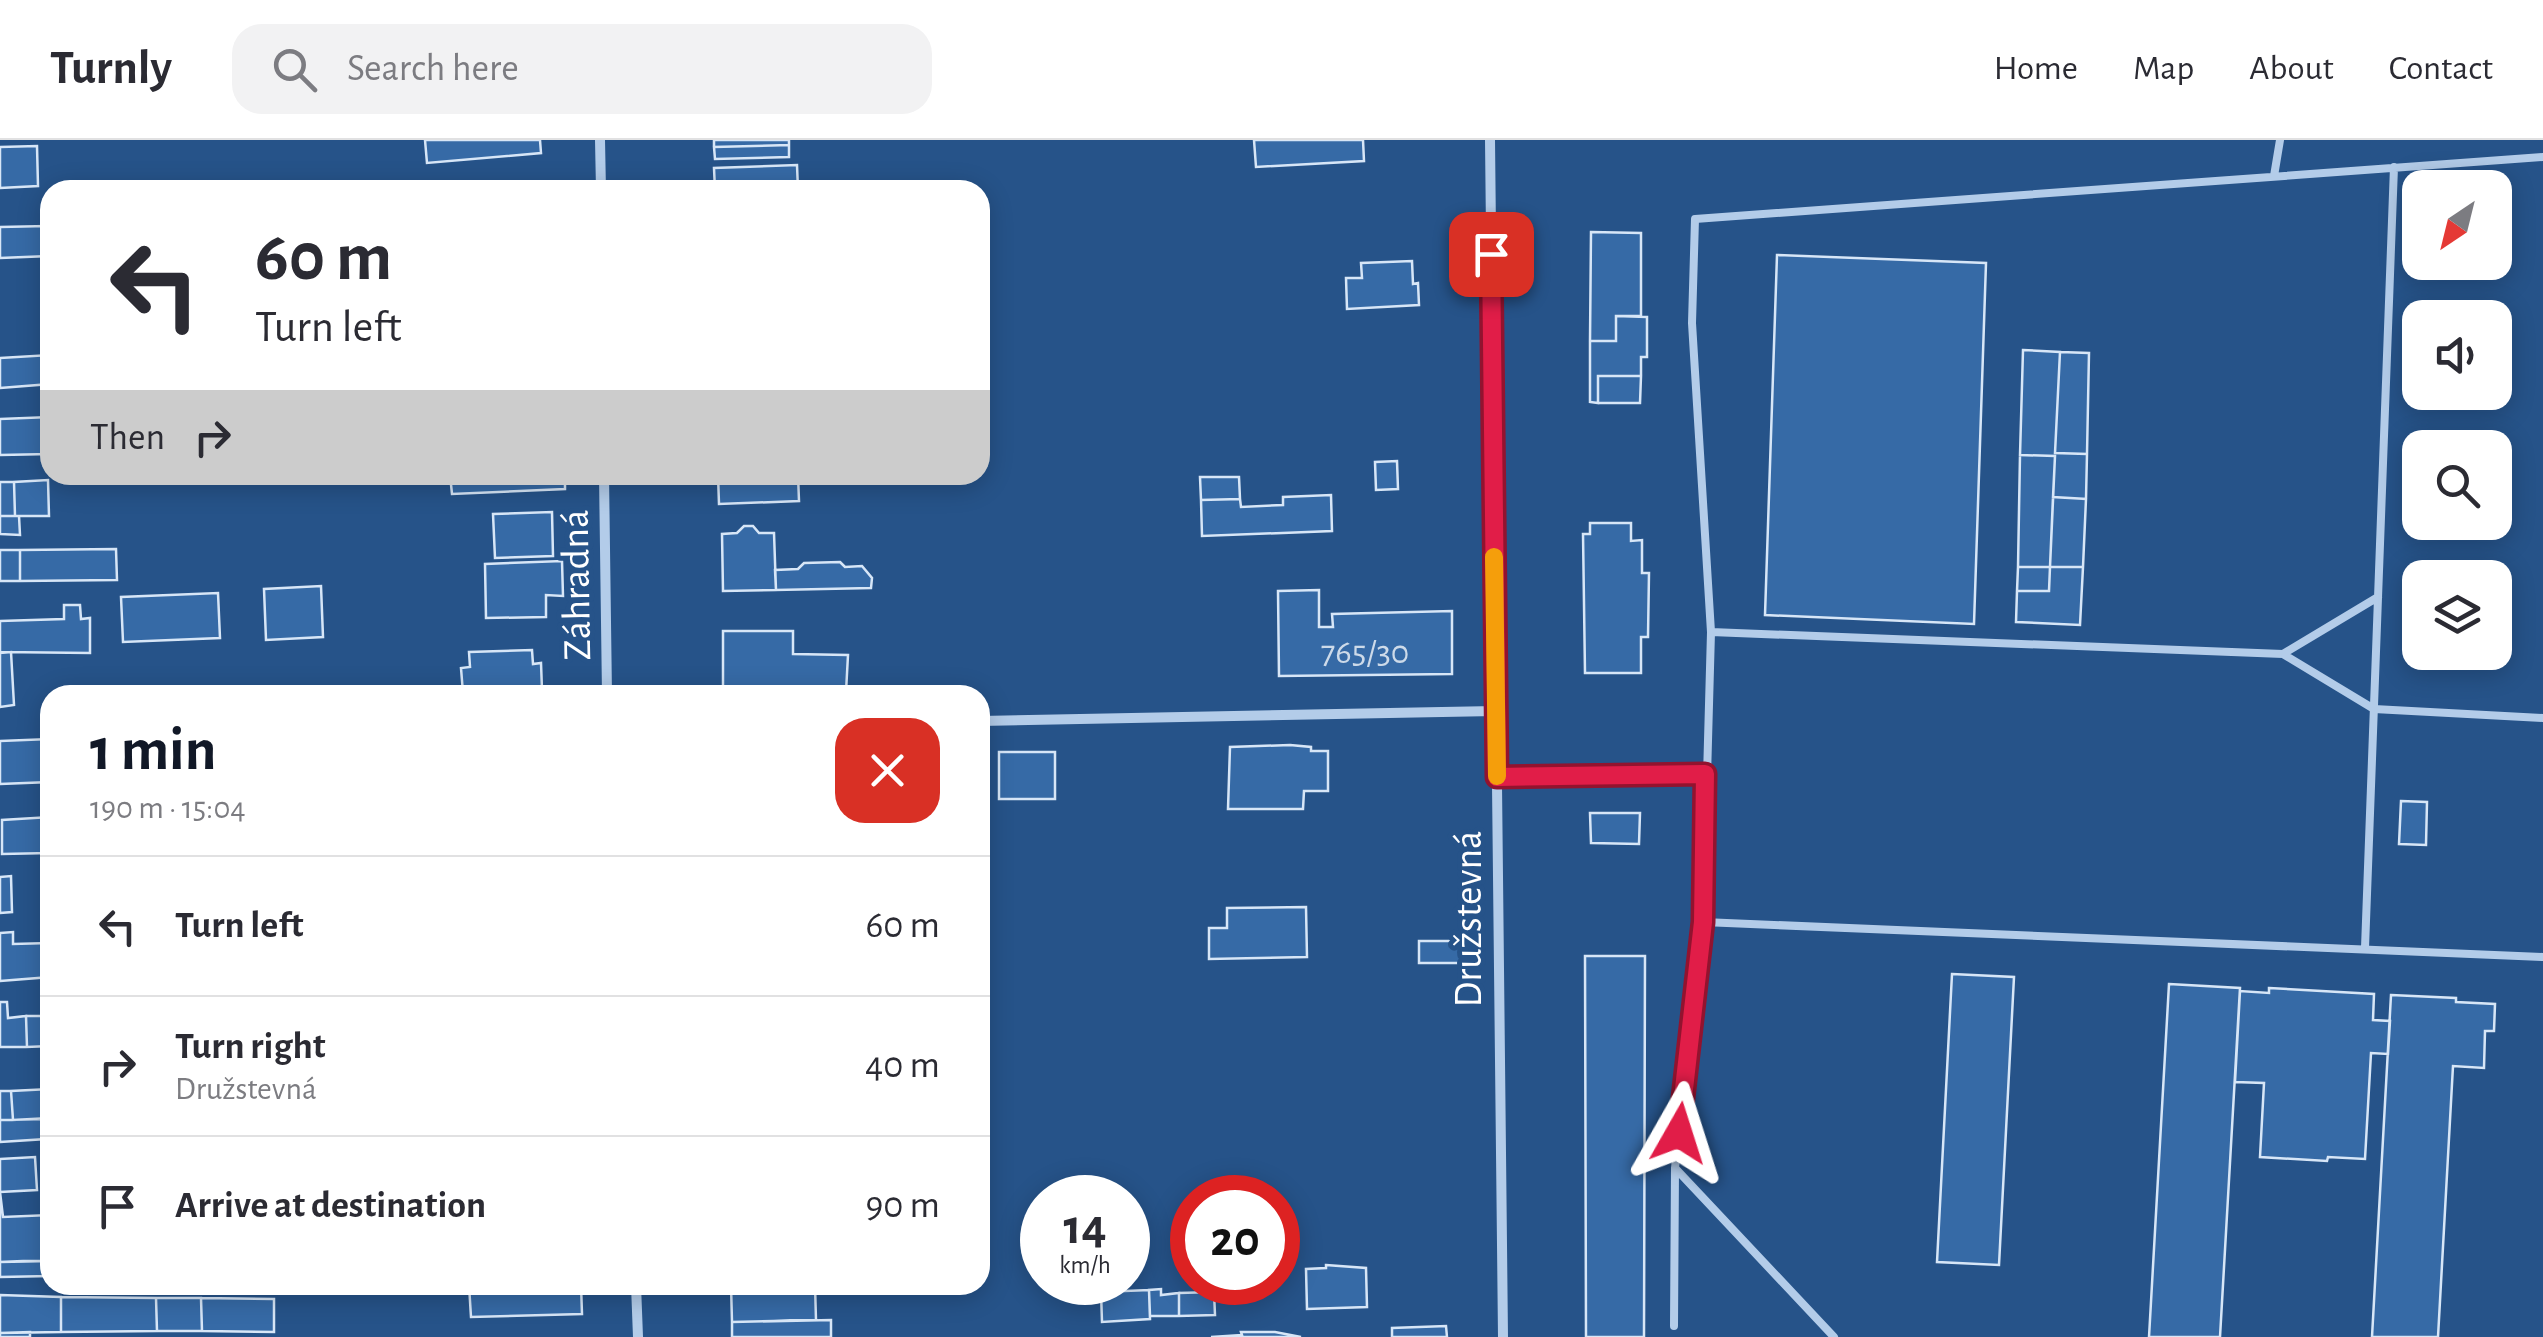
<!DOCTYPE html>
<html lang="en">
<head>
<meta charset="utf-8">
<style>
  body { margin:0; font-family:"Alegreya Sans",sans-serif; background:#f2f2f3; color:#2b2b33; height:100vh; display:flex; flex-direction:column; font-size:38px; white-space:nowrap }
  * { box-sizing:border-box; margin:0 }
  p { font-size:32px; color:#7c7c81 }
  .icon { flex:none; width:55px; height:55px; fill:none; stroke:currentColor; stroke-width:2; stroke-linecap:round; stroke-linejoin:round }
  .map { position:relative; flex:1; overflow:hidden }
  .drawer { position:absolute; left:40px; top:545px; width:950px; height:610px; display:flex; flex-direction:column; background:#fff; border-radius:30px; box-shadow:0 5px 25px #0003 }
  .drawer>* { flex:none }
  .guide { position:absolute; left:40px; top:40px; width:950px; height:305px; border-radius:30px; box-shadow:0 5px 25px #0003; background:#fff; color:#2b2b33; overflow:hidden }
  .needle { width:65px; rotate:215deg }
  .fabs { position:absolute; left:2402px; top:30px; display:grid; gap:20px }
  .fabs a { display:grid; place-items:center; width:110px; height:110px; border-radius:20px; background:#fff; box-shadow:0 5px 25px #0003; font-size:50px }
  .speed { position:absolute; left:1020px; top:1035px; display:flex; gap:20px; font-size:50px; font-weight:700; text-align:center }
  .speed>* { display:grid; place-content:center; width:130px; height:130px; border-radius:50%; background:#fff; box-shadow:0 5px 25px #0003; line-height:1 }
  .speed small { font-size:25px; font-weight:400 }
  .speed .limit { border:15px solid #d22; background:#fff; color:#111 }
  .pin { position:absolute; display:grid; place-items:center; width:85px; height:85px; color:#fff; margin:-42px; border-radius:20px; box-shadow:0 5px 15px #0006 }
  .me { position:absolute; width:110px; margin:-55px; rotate:6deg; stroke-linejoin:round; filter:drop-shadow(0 0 8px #0008) }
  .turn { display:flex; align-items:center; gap:35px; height:210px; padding:0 50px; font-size:45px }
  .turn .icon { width:130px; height:130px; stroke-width:2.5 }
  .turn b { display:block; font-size:70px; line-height:85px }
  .then { display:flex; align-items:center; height:95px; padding:0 50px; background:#0003; gap:20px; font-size:38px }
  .round { display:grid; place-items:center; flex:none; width:105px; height:105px; border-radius:30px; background:#f2f2f3 }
  .overview { display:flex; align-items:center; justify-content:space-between; height:170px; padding:0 50px }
  h1 { font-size:60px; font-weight:700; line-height:75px; color:#111827 }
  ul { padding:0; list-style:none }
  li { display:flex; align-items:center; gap:30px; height:140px; padding:0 50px; border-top:2px solid #e1e1e2 }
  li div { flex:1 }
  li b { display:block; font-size:38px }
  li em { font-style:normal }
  header { display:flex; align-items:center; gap:60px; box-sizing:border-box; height:140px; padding:0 50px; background:#fff; border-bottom:2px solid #e1e1e2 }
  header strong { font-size:48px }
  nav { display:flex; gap:55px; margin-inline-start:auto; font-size:35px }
  .search { width:700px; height:90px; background:#f2f2f3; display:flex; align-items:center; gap:25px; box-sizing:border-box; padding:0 35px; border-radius:30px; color:#7c7c81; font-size:38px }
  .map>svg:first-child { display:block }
  .building { fill:#366aa6; stroke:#d7e6f7; stroke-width:2.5 }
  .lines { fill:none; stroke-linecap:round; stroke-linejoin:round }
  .service { stroke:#b3cce9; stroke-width:8 }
  .minor { stroke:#b3cce9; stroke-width:10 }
  .route-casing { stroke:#92132f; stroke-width:25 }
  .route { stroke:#e11d48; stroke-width:18 }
  .slow { stroke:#f59e0b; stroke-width:18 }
  .labels { text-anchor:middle; stroke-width:10; stroke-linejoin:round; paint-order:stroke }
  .number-label { font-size:35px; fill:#cddae9 }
  .street-label { font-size:40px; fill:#fff; stroke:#265389 }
</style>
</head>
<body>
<header>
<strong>Turnly</strong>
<div class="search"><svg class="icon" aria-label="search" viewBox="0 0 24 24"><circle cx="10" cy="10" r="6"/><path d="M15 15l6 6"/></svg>Search here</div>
<nav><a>Home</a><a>Map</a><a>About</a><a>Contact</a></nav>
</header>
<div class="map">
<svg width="2543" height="1197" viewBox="0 0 2543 1197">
  <rect width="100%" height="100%" fill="#265389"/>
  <path class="building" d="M425 0H540L541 13 427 23Z
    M714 0H789V5L714 7Z
    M1254 0H1363L1364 21 1256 27Z
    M789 5V17L715 19 714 7Z
    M37 6 38 46 0 48V7Z
    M797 25 798 50H715L714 28Z
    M47 86 49 116 0 118V87Z
    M1591 92 1641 93V176H1616V201H1590Z
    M1777 115 1986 123 1974 484 1765 475Z
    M1412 121 1413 144 1418 143 1419 165 1347 169 1346 138H1362L1361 123Z
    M1616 176 1647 177V217H1641V236H1598V263L1590 262V201H1616Z
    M2023 210 2060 212 2055 313 2087 314 2086 359 2053 357 2055 316 2020 315Z
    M2060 212 2089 213 2087 314 2055 313Z
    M50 215V244L0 248V218Z
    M1598 236H1641L1640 263H1598Z
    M50 277V314L0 315V279Z
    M2020 315 2055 316 2050 427H2018Z
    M1397 321 1398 349 1376 350 1375 322Z
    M450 335H565V349L452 354Z
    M718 335H798L799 361 719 364Z
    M1200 337H1239L1240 359 1201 360Z
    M48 340 49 376H15L14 342Z
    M0 342H14L15 376H0Z
    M1331 355 1332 391 1202 396 1201 360 1240 359 1241 367 1283 365V357Z
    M2053 357 2086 359 2083 427H2050Z
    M552 372 553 416 495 418 493 374Z
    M0 376H19L20 395 0 394Z
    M1590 383H1631V401L1642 400V433H1649L1648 497H1641V533H1585L1583 394H1590Z
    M744 386H753L759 393H774L776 450 723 451 722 394 737 393Z
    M116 409 117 440 20 441V410Z
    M0 410H20V441H0Z
    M562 421 563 456 546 455V477L486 478 485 424Z
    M840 422 845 427 862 426 872 438 871 448 776 450 775 430 798 429 804 423Z
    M2018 427H2050L2049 451H2017Z
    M2050 427H2083L2080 485 2016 482 2017 451H2049Z
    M321 446 323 497 266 500 264 449Z
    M1319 450V487H1333L1332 474 1452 471V534L1279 536 1278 451Z
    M218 453 220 498 123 502 121 457Z
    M64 465H80L81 479 90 478V513L0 512V481L64 479Z
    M723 491H793V514L848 515 846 552H723Z
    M532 510 533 524 541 523 542 550H534V554L513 555 463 553 461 528 470 527 469 512Z
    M11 512 14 565 0 567V513Z
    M50 599V642L0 644V601Z
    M1290 605 1311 607V611H1328V651H1304L1303 669H1228L1230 607Z
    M999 612H1055V659H999Z
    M2401 661 2427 662 2426 705 2399 704Z
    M1590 673H1640L1639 704 1591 703Z
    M50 677V713L2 714V680Z
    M11 736 12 772 0 773V737Z
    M1306 767 1307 817 1209 819V788H1227V768Z
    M13 792V804L50 803V837L0 841V793Z
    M1419 801H1465L1466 823H1419Z
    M1585 816H1645L1644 1197H1586Z
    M1952 834 2014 837 1999 1125 1937 1122Z
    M2169 844 2240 848 2220 1197H2149Z
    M2269 848 2374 854 2373 880 2390 881 2388 914 2371 913 2365 1019 2328 1017 2327 1021 2260 1017 2264 943 2235 942 2240 851 2269 853Z
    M2391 855 2456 858V862L2495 864 2494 891H2485L2484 928 2453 926 2438 1197H2372Z
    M0 862H7L8 878 26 876 27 907H0Z
    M26 876H50V906L27 907Z
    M50 949V978L13 980 11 951Z
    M0 951H11L13 980H0Z
    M45 979 46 999 0 1002V980Z
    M35 1017 37 1050 0 1052V1019Z
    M0 1052 3 1077 50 1075V1121L0 1122Z
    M23 1121H50V1136L0 1137V1122Z
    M1326 1125 1366 1128 1367 1167 1307 1169 1306 1129 1326 1128Z
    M469 1145H581L582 1174 471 1177Z
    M731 1145H815L816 1180 732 1182Z
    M1161 1149V1155L1179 1153V1176H1150L1149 1150Z
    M1149 1150 1150 1179 1102 1182 1101 1152Z
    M1214 1152 1215 1175 1179 1176V1153Z
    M0 1155 61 1157V1192L0 1193Z
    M61 1157 156 1158 157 1191 61 1192Z
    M156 1158H201L202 1191H157Z
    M201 1158 274 1159V1192L202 1191Z
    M831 1180V1197H732V1182Z
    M1446 1186 1447 1197H1392V1188Z
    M30 1192V1197H0V1193Z
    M1241 1192H1275L1301 1197H1211L1242 1195Z"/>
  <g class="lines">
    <path class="service" d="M2274 36 2280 0
      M1711 492 2283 514 2374 569 2543 578
      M2283 514 2378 457
      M1497 637 1705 634
      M1703 782 2543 817
      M2365 808 2394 27
      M1676 1029 1834 1197
      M1674 1186 1675 1028 1703 782 1711 492 1692 183 1695 79 2543 17"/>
    <path class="minor" d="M600 0 601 50
      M1490 0 1503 1197
      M604 335 607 555
      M980 581 1495 571
      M636 1145 638 1197"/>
  </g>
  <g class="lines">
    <g class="route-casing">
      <path id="route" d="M1491 114 1497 637 1705 634 1703 782 1679 993"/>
    </g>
    <use href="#route" class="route"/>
    <path class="slow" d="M1494 417 1497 636"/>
  </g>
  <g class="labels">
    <g class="number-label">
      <text x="1365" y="523">765/30</text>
    </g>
    <g class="street-label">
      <text transform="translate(575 445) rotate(-91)" y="14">Záhradná</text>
      <text transform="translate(1467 779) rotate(-90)" y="14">Družstevná</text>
    </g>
  </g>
</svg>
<div class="fabs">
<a><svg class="needle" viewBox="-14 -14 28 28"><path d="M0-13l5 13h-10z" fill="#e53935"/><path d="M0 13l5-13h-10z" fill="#7c7c81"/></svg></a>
<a><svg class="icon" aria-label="sound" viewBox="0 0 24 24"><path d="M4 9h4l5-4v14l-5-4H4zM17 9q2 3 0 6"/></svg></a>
<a><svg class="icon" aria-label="search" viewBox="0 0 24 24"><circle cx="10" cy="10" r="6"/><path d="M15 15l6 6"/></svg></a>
<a><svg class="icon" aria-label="layers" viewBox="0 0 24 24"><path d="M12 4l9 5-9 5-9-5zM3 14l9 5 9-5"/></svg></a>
</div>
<div class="speed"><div>14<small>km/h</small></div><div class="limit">20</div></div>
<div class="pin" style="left:1491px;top:114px;background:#d93025"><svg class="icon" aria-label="arrive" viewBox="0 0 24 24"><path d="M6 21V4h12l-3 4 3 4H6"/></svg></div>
<svg class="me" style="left:1679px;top:993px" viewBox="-20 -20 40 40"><path d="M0-17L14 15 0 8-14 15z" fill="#e11d48" stroke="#fff" stroke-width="4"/></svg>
<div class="guide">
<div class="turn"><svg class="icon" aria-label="left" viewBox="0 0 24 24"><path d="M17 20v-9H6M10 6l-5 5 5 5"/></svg><div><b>60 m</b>Turn left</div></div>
<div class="then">Then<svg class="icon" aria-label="right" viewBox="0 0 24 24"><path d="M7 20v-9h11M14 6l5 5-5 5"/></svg></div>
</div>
<section class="drawer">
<div class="overview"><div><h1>1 min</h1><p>190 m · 15:04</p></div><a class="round" style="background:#d93025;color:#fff"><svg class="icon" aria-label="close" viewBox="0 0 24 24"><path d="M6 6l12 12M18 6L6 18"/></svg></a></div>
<ul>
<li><svg class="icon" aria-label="left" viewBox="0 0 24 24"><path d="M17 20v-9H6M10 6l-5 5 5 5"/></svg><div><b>Turn left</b></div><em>60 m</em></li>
<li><svg class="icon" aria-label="right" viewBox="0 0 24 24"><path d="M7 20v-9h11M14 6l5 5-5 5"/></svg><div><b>Turn right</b><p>Družstevná</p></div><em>40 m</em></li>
<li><svg class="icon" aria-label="arrive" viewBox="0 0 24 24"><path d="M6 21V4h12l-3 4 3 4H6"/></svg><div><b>Arrive at destination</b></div><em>90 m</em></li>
</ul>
</section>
</div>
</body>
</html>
